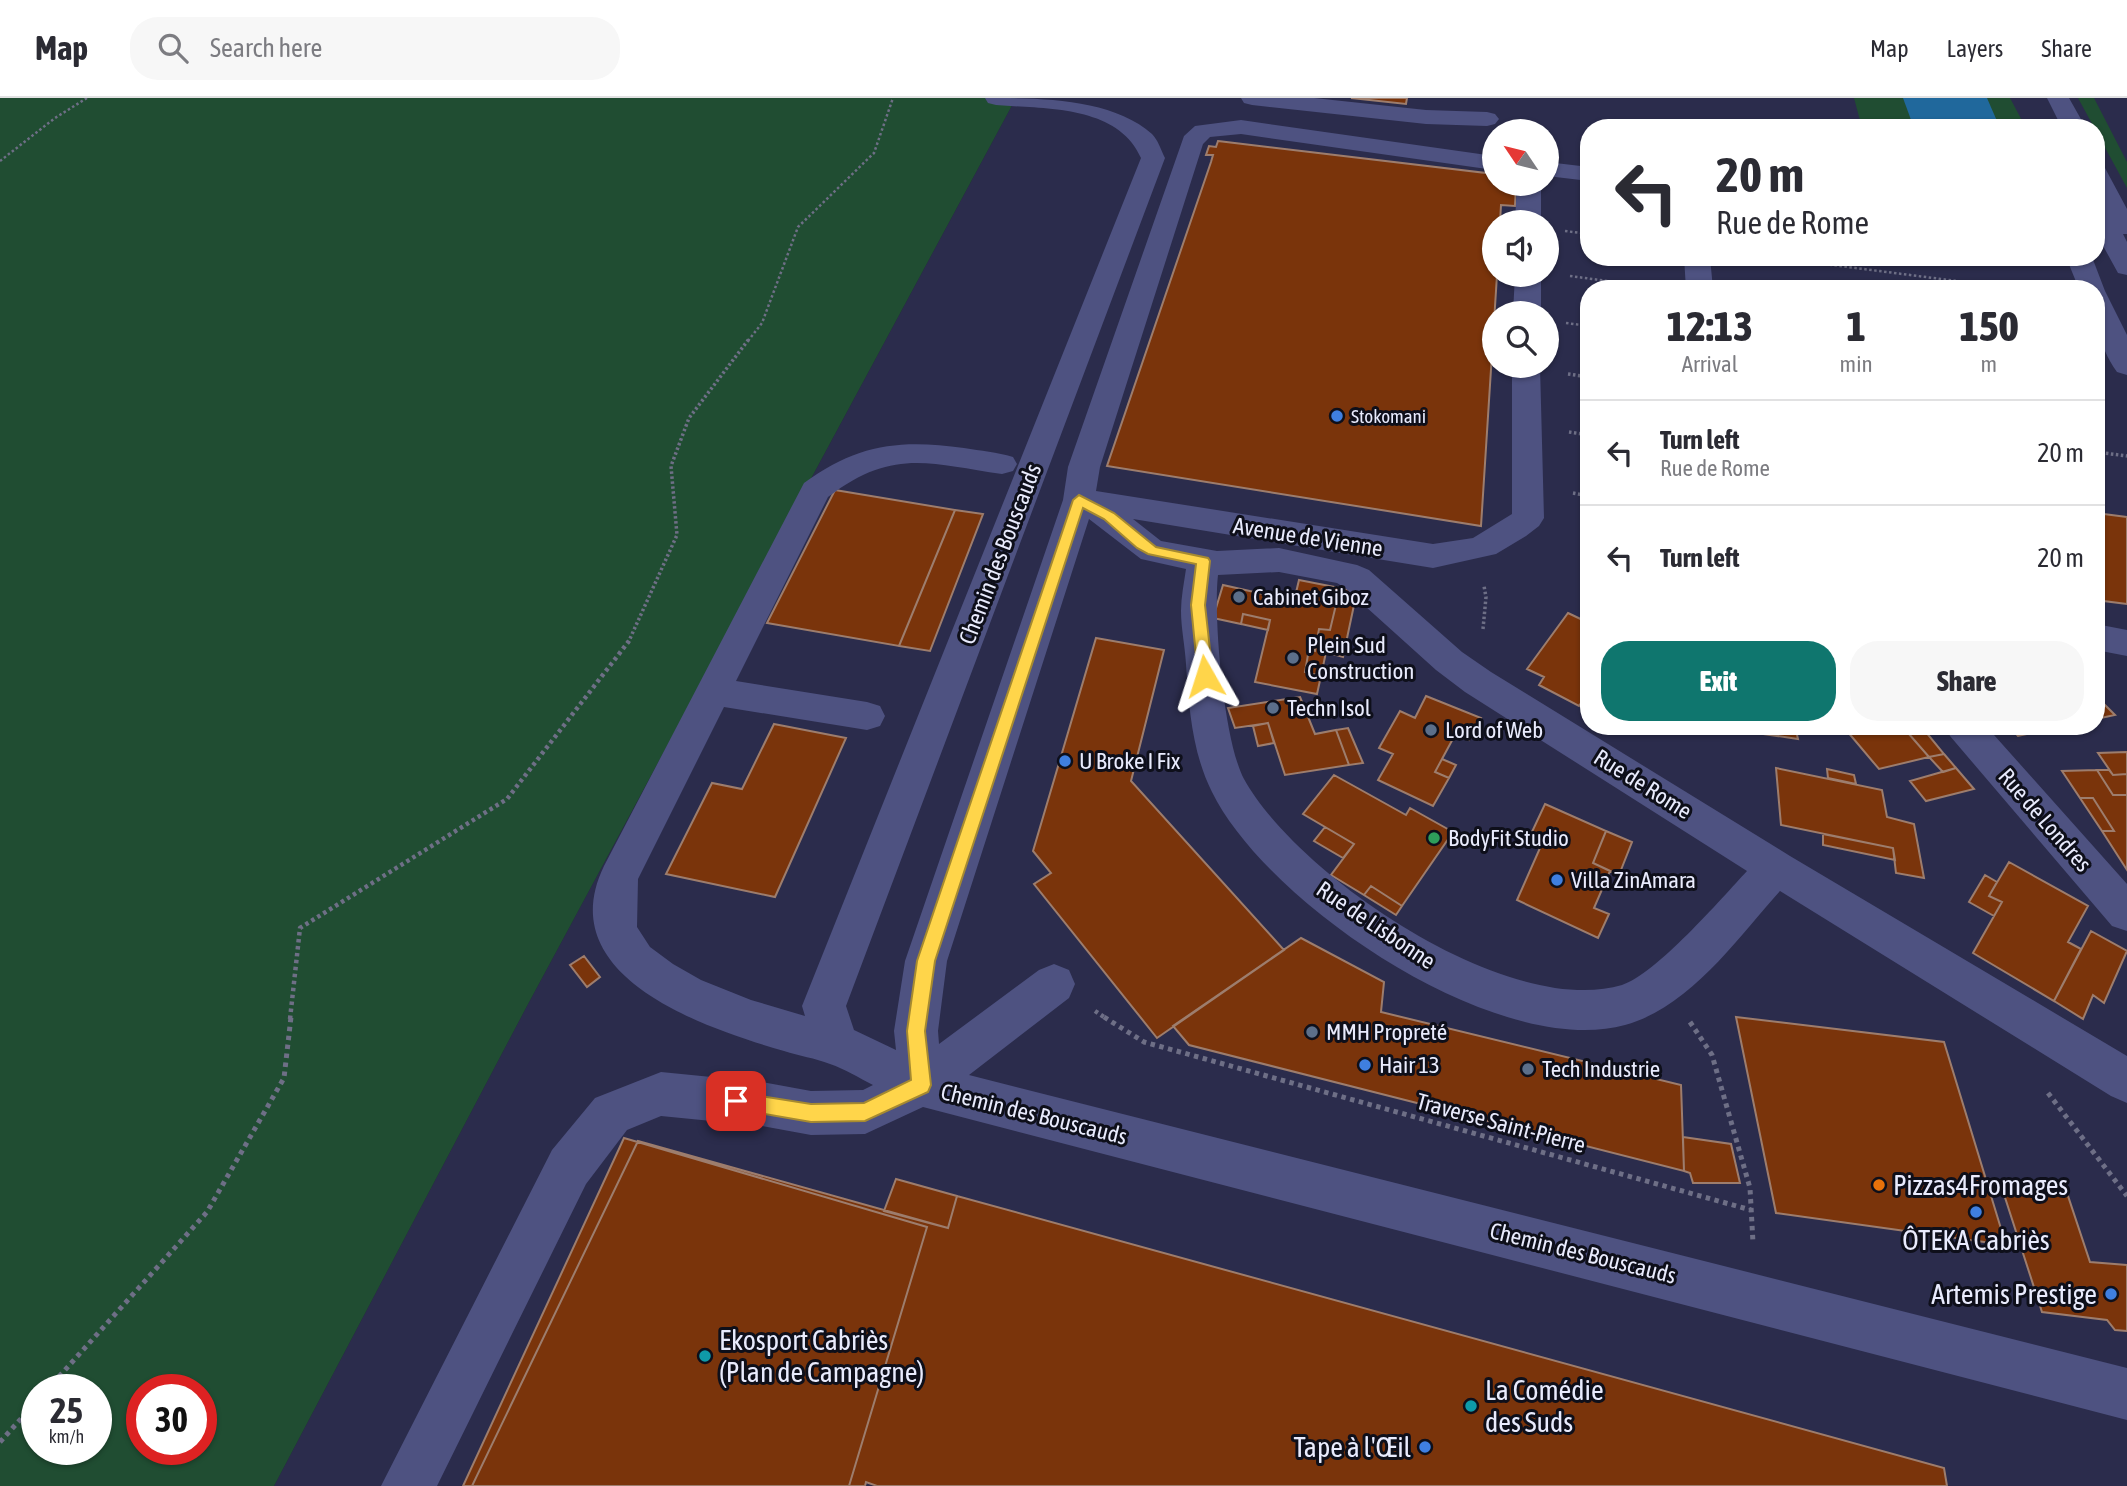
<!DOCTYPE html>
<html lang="en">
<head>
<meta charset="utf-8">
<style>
  body { margin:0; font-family:"Asap Condensed",sans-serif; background:#f7f7f7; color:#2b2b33; height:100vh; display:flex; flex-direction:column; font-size:26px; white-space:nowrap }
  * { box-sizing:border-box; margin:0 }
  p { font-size:23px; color:#7c7c81 }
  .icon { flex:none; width:38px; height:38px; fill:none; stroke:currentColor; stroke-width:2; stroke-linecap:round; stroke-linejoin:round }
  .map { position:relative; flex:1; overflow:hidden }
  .side { position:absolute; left:1580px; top:182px; width:525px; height:455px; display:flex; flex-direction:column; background:#fff; border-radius:28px; box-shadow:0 2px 5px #0004 }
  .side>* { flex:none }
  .guide { position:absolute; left:1580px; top:21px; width:525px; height:147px; border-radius:28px; box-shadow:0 2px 5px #0004; background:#fff; color:#2b2b33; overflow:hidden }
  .needle { width:46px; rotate:305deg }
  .tools { position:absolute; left:1482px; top:21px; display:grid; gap:14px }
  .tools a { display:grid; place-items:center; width:77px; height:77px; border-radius:50%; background:#fff; box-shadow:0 2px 5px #0004; font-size:35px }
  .speed { position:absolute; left:21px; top:1276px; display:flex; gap:14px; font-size:35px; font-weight:700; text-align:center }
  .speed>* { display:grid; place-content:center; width:91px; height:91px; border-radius:50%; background:#fff; box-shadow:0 2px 5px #0004; line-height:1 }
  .speed small { font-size:18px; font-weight:400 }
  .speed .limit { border:10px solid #d22; background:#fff; color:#111 }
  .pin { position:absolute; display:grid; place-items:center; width:60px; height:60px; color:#fff; margin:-30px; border-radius:14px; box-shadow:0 4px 10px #0006 }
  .me { position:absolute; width:77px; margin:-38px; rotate:354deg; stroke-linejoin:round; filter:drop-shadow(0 0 5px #0008) }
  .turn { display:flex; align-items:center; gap:24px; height:147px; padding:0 21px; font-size:32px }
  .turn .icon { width:91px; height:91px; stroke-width:2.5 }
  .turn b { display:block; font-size:49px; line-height:60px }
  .eta { display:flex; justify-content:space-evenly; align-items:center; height:119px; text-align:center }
  .eta b { font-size:42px; font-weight:800; line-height:49px }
  .action { display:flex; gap:14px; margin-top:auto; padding:14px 21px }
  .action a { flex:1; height:80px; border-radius:28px; background:#0f766e; color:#fff; font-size:28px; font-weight:800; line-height:80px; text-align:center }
  .action a+a { background:#f7f7f7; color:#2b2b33 }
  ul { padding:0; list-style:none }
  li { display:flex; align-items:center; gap:21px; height:105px; padding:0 21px; border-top:2px solid #e1e1e2 }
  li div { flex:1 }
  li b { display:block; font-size:26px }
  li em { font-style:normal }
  header { display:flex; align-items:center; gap:42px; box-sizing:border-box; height:98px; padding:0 35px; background:#fff; border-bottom:2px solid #e1e1e2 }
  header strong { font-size:33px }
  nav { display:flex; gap:38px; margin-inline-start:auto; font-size:24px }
  .search { width:490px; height:63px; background:#f7f7f7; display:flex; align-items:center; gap:18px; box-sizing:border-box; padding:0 24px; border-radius:28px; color:#7c7c81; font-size:26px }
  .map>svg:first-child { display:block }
  .built { fill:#2b2c4c; fill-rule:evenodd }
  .green { fill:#204d32; fill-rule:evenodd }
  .water { fill:#20689c }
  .building { fill:#7a340b; stroke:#9d7d6d; stroke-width:2 }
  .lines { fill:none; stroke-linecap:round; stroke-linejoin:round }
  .path-far3 { stroke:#6e6f86; stroke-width:2.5; stroke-dasharray:2.5 2.5; stroke-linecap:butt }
  .path-far2 { stroke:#6e6f86; stroke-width:3.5; stroke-dasharray:2.5 2.5; stroke-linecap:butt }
  .path-far1 { stroke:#6e6f86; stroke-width:4.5; stroke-dasharray:3.5 3.5; stroke-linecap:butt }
  .path { stroke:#6e6f86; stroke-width:5; stroke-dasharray:4.5 4.5; stroke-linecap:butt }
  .minor { fill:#4e5281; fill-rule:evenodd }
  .route { fill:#ffd54a; stroke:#a68a30; stroke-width:2 }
  .shop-dot { fill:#3f7fe0; stroke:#0e0f1a; stroke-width:2.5 }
  .service-dot { fill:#5c6f8a; stroke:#0e0f1a; stroke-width:2.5 }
  .leisure-dot { fill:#2e9e5b; stroke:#0e0f1a; stroke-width:2.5 }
  .food-dot { fill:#e8710a; stroke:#0e0f1a; stroke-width:2.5 }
  .culture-dot { fill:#0f9aa8; stroke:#0e0f1a; stroke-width:2.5 }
  .labels { text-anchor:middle; stroke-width:6; stroke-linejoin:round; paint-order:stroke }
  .far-poi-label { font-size:19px; fill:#e9ebfd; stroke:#0e0f1a; text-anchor:start }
  .street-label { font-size:23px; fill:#e9ebfd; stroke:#0e0f1a }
  .poi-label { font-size:23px; fill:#e9ebfd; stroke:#0e0f1a; text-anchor:start }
  .near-poi-label { font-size:28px; fill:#e9ebfd; stroke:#0e0f1a; text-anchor:start }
</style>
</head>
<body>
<header>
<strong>Map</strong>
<div class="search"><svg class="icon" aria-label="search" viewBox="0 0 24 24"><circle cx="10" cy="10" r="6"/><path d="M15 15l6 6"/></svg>Search here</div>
<nav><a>Map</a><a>Layers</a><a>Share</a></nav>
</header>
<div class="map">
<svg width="2127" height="1388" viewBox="0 0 2127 1388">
  <rect width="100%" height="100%" fill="#23243e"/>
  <path class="built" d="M1016 0H2127V1388H274L527 908ZM1589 30H2096V159H1589ZM1494 33H1547V86H1494ZM1494 124H1547V177H1494ZM1589 191H2096V628H1589ZM1494 215H1547V268H1494Z"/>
  <path class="green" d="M0 0H1016L527 908 274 1388H0ZM37 1292H96V1351H37ZM142 1292H201V1351H142Z
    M1854 0H2010L2026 30H1862Z
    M2078 0H2094L2127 64V90Z"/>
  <path class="water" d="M1903 0H1987L2000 30H1914Z"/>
  <path class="building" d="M1351 0H1407L1406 6Z
    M1218 43 1494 76V86H1516L1515 108 1501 107 1500 124H1494L1497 177 1481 428 1107 368 1211 64 1213 57H1206L1209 48 1216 49Z
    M835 392 955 412 899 548 767 525Z
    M955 412 983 416 930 553 899 548Z
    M2096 415 2127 419V506L2096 502Z
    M1299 482 1340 490 1330 532 1319 531 1315 553 1309 551 1305 574 1321 578 1317 596 1255 584 1270 522 1243 516 1241 526 1213 520 1223 487 1294 503Z
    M1340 490 1357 493 1343 559 1326 554 1321 578 1305 574 1309 551 1315 553 1319 531 1330 532Z
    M1568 515 1589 525V593L1579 608 1539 587 1544 579 1527 571Z
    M1243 516 1270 522 1268 532 1241 526Z
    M1096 540 1164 552 1131 683 1284 852 1157 940 1034 786 1051 775 1033 753Z
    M1426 598 1481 620 1469 642 1455 637 1442 661 1435 674 1449 680 1433 708 1378 682 1393 656 1379 650 1400 613 1415 620Z
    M2096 598 2115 617 2096 621Z
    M1300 599 1315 636 1336 632 1349 667 1285 677 1268 625 1235 630 1228 610Z
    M1268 625 1274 645 1258 648 1253 628Z
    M774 626 846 640 775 799 666 776 712 685 742 691Z
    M1795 628 1798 641 1709 628Z
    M1854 628H1902L1929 659 1879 671 1847 633 1856 631Z
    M1902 628H1921L1944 656 1929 659Z
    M2009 628H2063L2018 638Z
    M1348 630 1363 665 1349 667 1336 632Z
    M2127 654V676L2113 677 2098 655Z
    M1944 656 1956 670 1943 674 1929 659Z
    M1442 661 1456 667 1449 680 1435 674Z
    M1776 670 1882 692 1887 719 1914 726 1924 780 1896 775 1893 750 1781 727Z
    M1956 670 1974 691 1926 703 1910 683Z
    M1827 671 1854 677 1856 686 1828 680Z
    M2097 672 2113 697H2127V772L2102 733H2114L2093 700H2080L2062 673Z
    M2097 672H2109L2113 677 2127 676V697H2113Z
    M1334 677 1406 717 1410 710 1453 734 1402 808 1371 788 1364 797 1331 777 1354 746 1303 716Z
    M2080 700H2093L2114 733H2102Z
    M1545 706 1606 733 1593 765 1610 773 1594 810 1609 816 1598 840 1517 802 1544 741 1531 736Z
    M1325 729 1354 746 1343 760 1314 743Z
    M1606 733 1632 744 1619 777 1593 765Z
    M1823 736 1893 750 1895 762 1823 747Z
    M2009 764 2088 808 2068 844 2081 851 2054 903 1973 855 2002 804 1989 798Z
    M1985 777 1997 784 1989 798 2002 804 1994 818 1969 804Z
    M1371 788 1402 808 1396 817 1364 797Z
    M2091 833 2127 853 2104 905 2093 897 2083 921 2054 903Z
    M1301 840 1384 884 1381 914 1681 987 1684 1073 1189 947 1173 928Z
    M584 858 600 879 587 889 570 867Z
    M1736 919 1944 944 2006 1147 1776 1115Z
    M1683 1039 1731 1046 1740 1085H1693L1690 1075 1684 1073Z
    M624 1040 927 1129 849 1388H463Z
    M638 1043 948 1130 957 1098 1944 1370 1947 1388H877L866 1384 865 1388H472Z
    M896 1081 957 1098 948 1130 884 1113Z
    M2000 1084 2067 1095 2090 1164 2127 1167V1233L2115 1232 2107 1222 2042 1214Z"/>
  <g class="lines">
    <path class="path-far3" d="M0 63 55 20 87 0
      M1565 133 1589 136
      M1770 159 2019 191
      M1570 178 1659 190
      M1566 225 1589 228
      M748 243 762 225 798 129 874 55 893 0"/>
    <path class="path-far2" d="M1568 276 1589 279
      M1569 334 1589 337
      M2096 354 2127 358
      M1573 395 1589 398
      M1483 531 1486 499 1484 488
      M628 545 677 437 671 368 689 320 749 241"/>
    <path class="path-far1" d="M1095 913 1107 921
      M290 921 300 830 507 701 629 543"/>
    <path class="path" d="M1104 919 1144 944 1751 1112
      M1690 924 1712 957 1750 1090 1753 1145
      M2048 995 2127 1098
      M47 1292 207 1114 284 980 291 919
      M0 1344 37 1303"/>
    <path class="minor" d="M985 0C1039 0 1112 0 1152 36 1158 42 1161 52 1165 60L846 908 854 932 896 952 894 933 905 863 1063 402 1068 369 1184 38 1195 28 1241 22 1494 58V72L1241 36 1210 39 1203 46 1100 369 1096 393 1433 446 1473 440 1512 416V268H1540L1544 420 1539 428 1526 438 1496 456 1433 470 1133 421 1161 443 1217 453 1279 450 1357 467 1369 472 1462 554 1491 574 1790 758 2127 958V1005L2111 998 1780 793C1737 841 1690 909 1625 927 1497 962 1267 806 1212 694 1192 654 1189 610 1186 566 1185 548 1181 530 1181 513 1181 499 1184 485 1186 471L1141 461 1089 421 947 863 938 933 939 946 1039 872 1054 866 1069 872 1075 886 1069 900 969 977 2127 1270V1322L923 1009 865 1036 811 1037 762 1028 661 1018 627 1032 586 1086 437 1388H381L552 1052 595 1000 661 974 762 984 811 993 863 992 873 987C859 980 845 971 830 966 815 960 799 958 784 953 705 930 550 879 604 768L804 385C857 346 900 341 964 350 981 353 997 354 1013 359L1017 366 1013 373 1002 376C928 365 892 350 828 399L736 583 867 604 880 608 885 618 880 628 867 632 724 609 638 781 637 829 650 849 673 866 701 882 751 902 805 918 802 908 1141 60C1118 7 1045 11 996 7L988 5ZM1279 474 1337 485 1345 490 1436 572 1465 594 1747 773C1722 800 1655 877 1622 887 1508 921 1297 777 1244 681 1224 644 1213 519 1218 477Z
      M1241 0H1314L1426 12 1487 14 1495 16 1499 21 1495 26 1487 28 1426 26 1252 7 1244 5Z
      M2047 0H2069L2086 30H2062Z
      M1547 64 1589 69V83L1547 78Z
      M2096 68 2105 70 2127 111V136H2123L2127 144V177L2118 175 2096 135Z
      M1517 86H1541V124H1515Z
      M1684 159H1710L1713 191H1686Z
      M2066 159H2092L2105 193 2127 237V277L2117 274C2097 245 2096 224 2096 191H2079Z
      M1515 177H1541V215H1513Z
      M2096 526 2127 532V558L2096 552Z
      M1945 628H1986L2127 786V833L2112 828 1950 638Z"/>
  </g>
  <path class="route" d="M1079 397 1114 415 1156 449 1208 460 1210 463 1205 507 1213 578 1211 582 1205 584 1198 578 1191 507 1196 466 1148 456 1137 450 1104 421 1083 410 935 863 925 933 931 987 928 994 865 1023 811 1024 730 1010 727 1003 730 997 736 994 811 1006 864 1005 911 982 907 933 917 863 1073 402Z"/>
  <g class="shop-dot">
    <circle cx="1337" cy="318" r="7"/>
    <circle cx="1065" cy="663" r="7"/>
    <circle cx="1557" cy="782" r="7"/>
    <circle cx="1365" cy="967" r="7"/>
    <circle cx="1976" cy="1114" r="7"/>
    <circle cx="2111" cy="1196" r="7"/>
    <circle cx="1425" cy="1349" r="7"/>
  </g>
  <g class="service-dot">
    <circle cx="1239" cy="499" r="7"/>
    <circle cx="1293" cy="560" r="7"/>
    <circle cx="1273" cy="610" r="7"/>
    <circle cx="1431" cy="632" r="7"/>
    <circle cx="1312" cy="934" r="7"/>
    <circle cx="1528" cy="971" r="7"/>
  </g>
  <circle class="leisure-dot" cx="1434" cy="740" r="7"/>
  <circle class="food-dot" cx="1879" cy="1087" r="7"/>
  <g class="culture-dot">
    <circle cx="705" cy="1258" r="7"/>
    <circle cx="1471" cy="1308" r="7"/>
  </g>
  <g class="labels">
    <g class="far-poi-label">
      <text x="1351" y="325">Stokomani</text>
    </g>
    <g class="street-label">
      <text transform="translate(1308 439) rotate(9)" y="8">Avenue de Vienne</text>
      <text transform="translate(1000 456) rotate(-69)" y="8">Chemin des Bouscauds</text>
      <text transform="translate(1643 686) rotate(32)" y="8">Rue de Rome</text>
      <text transform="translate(2045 722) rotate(49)" y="8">Rue de Londres</text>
      <text transform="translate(1376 827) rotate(34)" y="8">Rue de Lisbonne</text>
      <text transform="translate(1034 1016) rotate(14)" y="8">Chemin des Bouscauds</text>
      <text transform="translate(1501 1025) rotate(15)" y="8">Traverse Saint-Pierre</text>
      <text transform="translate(1583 1155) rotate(14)" y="8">Chemin des Bouscauds</text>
    </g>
    <g class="poi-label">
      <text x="1253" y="507">Cabinet Giboz</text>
      <text x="1307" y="555">Plein Sud<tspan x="1307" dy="26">Construction</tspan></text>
      <text x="1287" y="618">Techn Isol</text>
      <text x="1445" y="640">Lord of Web</text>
      <text x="1079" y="671">U Broke I Fix</text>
      <text x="1448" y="748">BodyFit Studio</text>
      <text x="1571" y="790">Villa ZinAmara</text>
      <text x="1326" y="942">MMH Propreté</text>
      <text x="1379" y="975">Hair 13</text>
      <text x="1542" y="979">Tech Industrie</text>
    </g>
    <g class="near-poi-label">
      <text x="1893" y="1097">Pizzas4Fromages</text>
      <text x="1976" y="1152" text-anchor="middle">ÔTEKA Cabriès</text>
      <text x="2097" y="1206" text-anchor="end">Artemis Prestige</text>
      <text x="719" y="1252">Ekosport Cabriès<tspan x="719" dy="32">(Plan de Campagne)</tspan></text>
      <text x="1485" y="1302">La Comédie<tspan x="1485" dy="32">des Suds</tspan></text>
      <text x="1411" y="1359" text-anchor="end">Tape à l'Œil</text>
    </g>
  </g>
</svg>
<div class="tools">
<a><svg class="needle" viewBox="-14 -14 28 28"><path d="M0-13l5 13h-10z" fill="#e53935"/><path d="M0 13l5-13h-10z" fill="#7c7c81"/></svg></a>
<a><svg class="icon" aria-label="sound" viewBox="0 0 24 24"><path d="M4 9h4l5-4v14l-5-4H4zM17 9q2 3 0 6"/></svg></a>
<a><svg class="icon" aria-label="search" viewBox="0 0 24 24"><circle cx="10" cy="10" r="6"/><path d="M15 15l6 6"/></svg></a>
</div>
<div class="speed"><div>25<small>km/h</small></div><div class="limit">30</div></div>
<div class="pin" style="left:736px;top:1003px;background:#d93025"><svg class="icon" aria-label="arrive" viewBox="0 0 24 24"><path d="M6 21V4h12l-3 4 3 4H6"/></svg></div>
<svg class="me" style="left:1205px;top:578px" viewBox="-20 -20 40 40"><path d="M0-17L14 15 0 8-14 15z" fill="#ffd54a" stroke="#fff" stroke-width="4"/></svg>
<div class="guide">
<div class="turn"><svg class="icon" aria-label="left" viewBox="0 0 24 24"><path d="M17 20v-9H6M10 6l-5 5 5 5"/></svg><div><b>20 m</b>Rue de Rome</div></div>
</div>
<section class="side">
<div class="eta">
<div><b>12:13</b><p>Arrival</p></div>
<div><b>1</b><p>min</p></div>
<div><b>150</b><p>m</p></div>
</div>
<ul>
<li><svg class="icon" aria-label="left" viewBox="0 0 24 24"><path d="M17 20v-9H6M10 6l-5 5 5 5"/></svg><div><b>Turn left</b><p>Rue de Rome</p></div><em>20 m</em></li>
<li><svg class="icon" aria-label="left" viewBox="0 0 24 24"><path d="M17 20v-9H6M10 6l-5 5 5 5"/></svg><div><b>Turn left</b></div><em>20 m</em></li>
</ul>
<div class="action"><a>Exit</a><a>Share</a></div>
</section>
</div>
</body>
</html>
